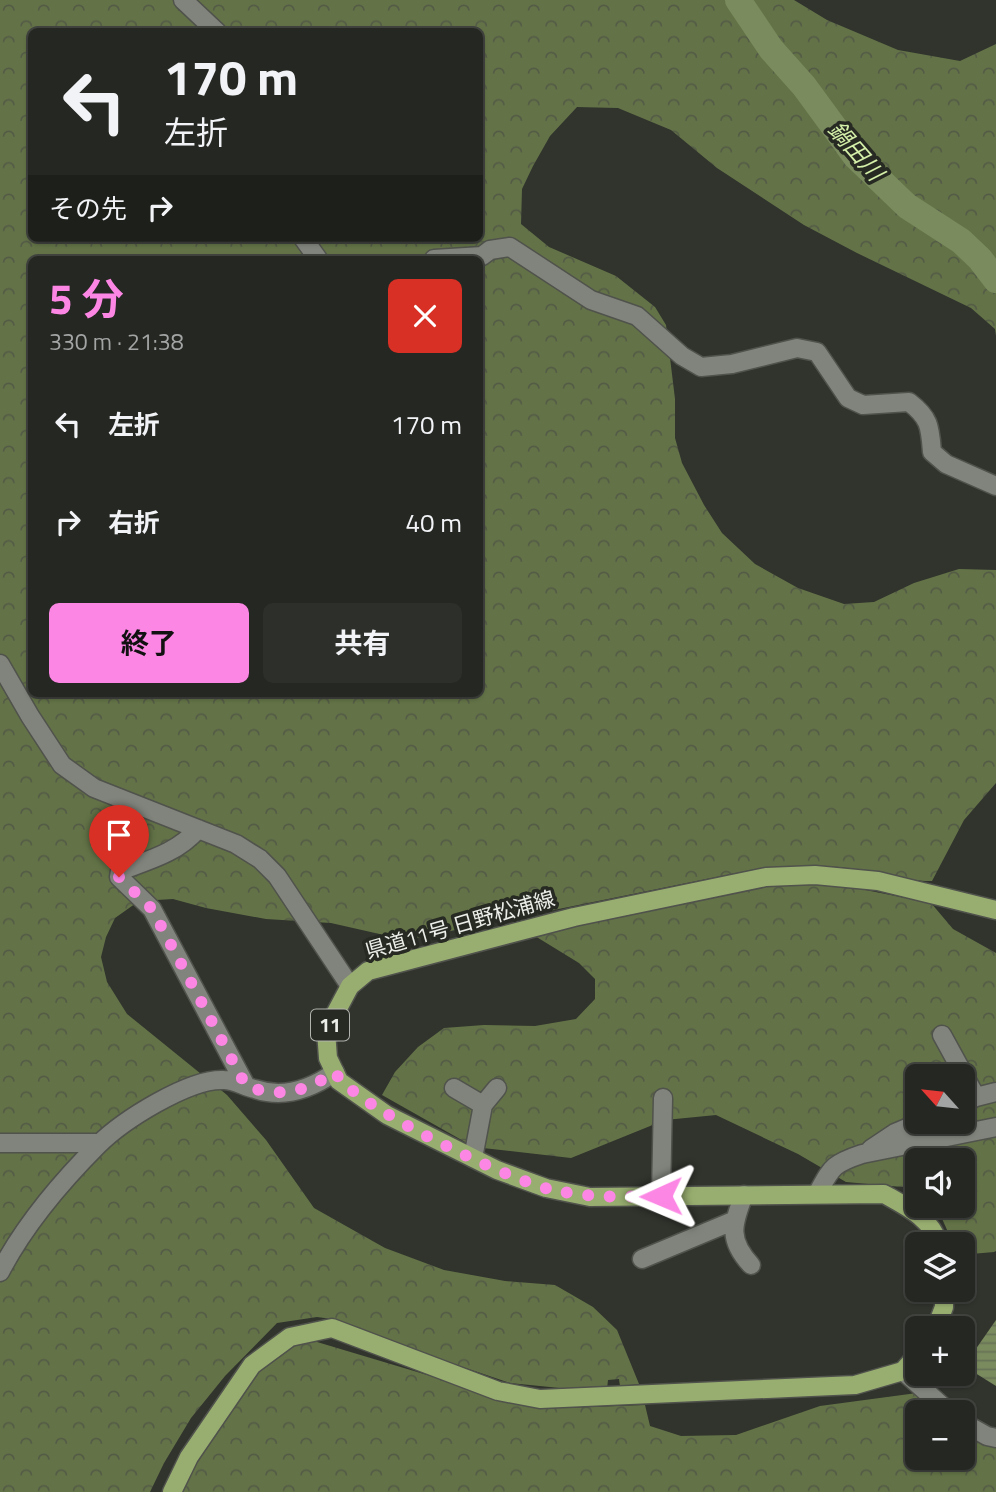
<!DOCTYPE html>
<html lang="ja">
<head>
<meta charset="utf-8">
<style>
  body { margin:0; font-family:"Titillium Web","Noto Sans JP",sans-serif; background:#2d2f2a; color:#f1f3f6; height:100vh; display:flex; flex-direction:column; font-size:26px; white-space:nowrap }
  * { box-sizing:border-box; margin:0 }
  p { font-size:23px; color:#a3a5a5 }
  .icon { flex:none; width:38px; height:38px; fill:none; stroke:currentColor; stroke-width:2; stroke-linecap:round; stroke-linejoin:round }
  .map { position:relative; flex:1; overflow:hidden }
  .panel { position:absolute; left:28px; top:256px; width:455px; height:441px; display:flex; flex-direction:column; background:#252722; border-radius:10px; box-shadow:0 2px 5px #0004,0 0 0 2px #424440 }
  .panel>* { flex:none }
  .top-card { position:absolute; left:28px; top:28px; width:455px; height:214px; border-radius:10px; box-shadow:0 2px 5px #0004,0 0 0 2px #424440; background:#252722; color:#f1f3f6; overflow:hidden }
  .needle { width:46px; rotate:297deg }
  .controls { position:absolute; left:905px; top:1064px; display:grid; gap:14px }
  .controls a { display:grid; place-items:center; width:70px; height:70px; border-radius:10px; background:#252722; box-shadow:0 2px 5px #0004,0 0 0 2px #424440; font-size:35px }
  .pin { position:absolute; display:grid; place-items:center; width:60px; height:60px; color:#fff; margin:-72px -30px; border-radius:50% 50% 50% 0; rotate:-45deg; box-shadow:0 0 7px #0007 }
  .pin .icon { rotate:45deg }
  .me { position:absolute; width:77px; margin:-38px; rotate:269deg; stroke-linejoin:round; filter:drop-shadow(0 0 5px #0008) }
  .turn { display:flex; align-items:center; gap:24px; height:147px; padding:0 21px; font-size:32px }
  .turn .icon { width:91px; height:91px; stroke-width:2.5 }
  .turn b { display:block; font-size:49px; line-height:60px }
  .then { display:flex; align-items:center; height:66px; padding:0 21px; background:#0003; gap:14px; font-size:26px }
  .round { display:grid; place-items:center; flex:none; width:74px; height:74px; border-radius:10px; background:#2d2f2a }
  .overview { display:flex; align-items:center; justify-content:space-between; height:119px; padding:0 21px }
  h1 { font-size:42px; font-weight:700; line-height:52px; color:#fc86e4 }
  .cta { display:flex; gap:14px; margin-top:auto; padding:14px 21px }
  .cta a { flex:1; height:80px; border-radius:10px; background:#fc86e4; color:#111; font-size:28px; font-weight:700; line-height:80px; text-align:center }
  .cta a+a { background:#2d2f2a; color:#f1f3f6 }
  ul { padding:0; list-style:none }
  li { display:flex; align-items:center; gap:21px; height:98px; padding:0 21px }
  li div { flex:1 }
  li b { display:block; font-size:26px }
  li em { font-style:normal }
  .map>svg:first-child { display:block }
  .forest { fill:url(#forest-crowns); fill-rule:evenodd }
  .water { fill:url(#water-rules) }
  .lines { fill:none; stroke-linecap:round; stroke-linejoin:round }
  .river { stroke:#7a8b5e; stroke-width:26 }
  .minor-casing { stroke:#50524c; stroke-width:21 }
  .major-casing { stroke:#50524c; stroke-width:21 }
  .minor { stroke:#81847c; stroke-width:18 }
  .major { stroke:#98ae70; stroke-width:18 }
  .route { stroke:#fc86e4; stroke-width:12; stroke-dasharray:0 21.6 }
  .labels { text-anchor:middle; stroke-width:7; stroke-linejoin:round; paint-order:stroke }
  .shield { fill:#272a23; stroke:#b1b3ae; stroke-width:2 }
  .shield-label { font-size:19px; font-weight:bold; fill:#eceee9 }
  .street-label { font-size:21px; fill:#eceee9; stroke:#272a23 }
  .water-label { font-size:23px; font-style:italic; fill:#d5f0a9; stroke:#272a23 }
</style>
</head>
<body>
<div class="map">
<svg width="996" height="1492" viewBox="0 0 996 1492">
  <defs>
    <pattern id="forest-crowns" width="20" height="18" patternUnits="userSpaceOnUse" patternTransform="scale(1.75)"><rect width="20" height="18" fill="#637347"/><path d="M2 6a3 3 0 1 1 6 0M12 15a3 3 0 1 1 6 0" fill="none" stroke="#545b46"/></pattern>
    <pattern id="water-rules" width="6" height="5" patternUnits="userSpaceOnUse" patternTransform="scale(1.75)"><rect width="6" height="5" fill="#7a8b5e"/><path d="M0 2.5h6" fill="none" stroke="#687356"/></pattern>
  </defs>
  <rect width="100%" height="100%" fill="#31342d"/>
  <path class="forest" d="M0 0H794L827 20 898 50 960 61 996 44V336L995 329 971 308 857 253 804 225 717 168 671 130 618 108 577 107 550 136 533 166 522 189 521 224 549 247 616 276 655 307 666 325 675 399V438L682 463 704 505 722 533 755 564 798 588 844 604 874 602 914 583 959 569 996 570V783L964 820 932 881C897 881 871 870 839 867 811 865 783 867 756 869L406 940 331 923 266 919 206 908 173 899 139 901 115 918 106 937 101 957 107 982 127 1014 227 1095 266 1140 314 1208 385 1248 444 1270 505 1281 555 1285 593 1307 617 1330 639 1384 620 1386 619 1379 608 1380 607 1389 560 1388 510 1383 351 1329 332 1319 317 1317 277 1323 225 1376 191 1418 164 1463 150 1492H0ZM32 32H480V238H32ZM32 259H480V693H32Z
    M830 883 931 903 953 929 996 953V1251L994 1252 971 1254 963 1249 962 1244 953 1243 939 1212 933 1206H962V1160H917V1191L914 1188 846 1182 798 1154 716 1115 665 1120 571 1158 474 1147 382 1095 395 1072 418 1047 444 1028 484 1025 535 1026 576 1019 595 999V979L579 963 535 936 761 885ZM917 1076H962V1122H917Z
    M307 1339 511 1400 562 1408 645 1405 650 1426 681 1436 736 1435 820 1406 917 1393 951 1412H917V1458H962L963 1419 996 1438V1492H168L256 1368Z"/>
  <path class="water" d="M996 1320V1386L964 1366Z"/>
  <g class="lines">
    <path class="river" d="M738 0 771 49 804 86 856 157 907 206 961 241 980 259 996 280"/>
    <g class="minor-casing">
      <path id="minor" d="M183 0 217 32
        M303 238 318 259
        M434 259 482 256 490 250 510 247 591 300 637 316 682 356 701 367 732 364 797 348 817 352 848 398 863 405 909 402C930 418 930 427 932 452L946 464 996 486
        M0 664 30 716 62 765 94 788 236 844 260 859 277 876 350 986
        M198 829C177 853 149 860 120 871L119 877 152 909 246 1086
        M942 1035 976 1097
        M454 1088 483 1105 473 1158
        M962 1103 976 1097 996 1092
        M483 1105 497 1088
        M0 1143H100
        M871 1149 895 1133 921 1122
        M817 1194C832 1167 832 1164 862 1154L996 1127
        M744 1195C732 1225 728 1240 751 1265
        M661 1196 663 1098
        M642 1259 733 1221
        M0 1272C24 1226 61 1182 98 1145 122 1121 189 1078 224 1080 234 1080 245 1087 255 1089 284 1099 311 1089 335 1072
        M903 1371 949 1412
        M962 1422 987 1436 996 1438"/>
    </g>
    <g class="major-casing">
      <path id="major" d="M939 1244C931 1218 907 1207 884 1194L590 1197 546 1188 497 1170 387 1115 339 1081 328 1058 326 1031 350 986 368 971 574 917 766 877 815 875 878 881 996 910
        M936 1328 944 1307V1290
        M172 1492 189 1457 252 1365 290 1337 332 1328 498 1391 540 1399 855 1385 903 1371 917 1355"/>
    </g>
    <use href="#minor" class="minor"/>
    <use href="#major" class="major"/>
  </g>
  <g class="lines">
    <path class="route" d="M119 877 152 909 246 1086C280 1098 305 1092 335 1072 351 1105 510 1180 549 1189 587 1198 623 1197 661 1196"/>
  </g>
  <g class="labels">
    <rect class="shield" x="311" y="1009.5" width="38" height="31" rx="5"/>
    <g class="shield-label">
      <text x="330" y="1032">11</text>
    </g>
    <g class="street-label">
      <text transform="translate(460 925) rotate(-16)" y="7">県道11号 日野松浦線</text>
    </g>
    <g class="water-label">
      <text transform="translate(856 151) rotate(49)" y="8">鍋田川</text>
    </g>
  </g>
</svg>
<div class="controls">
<a><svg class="needle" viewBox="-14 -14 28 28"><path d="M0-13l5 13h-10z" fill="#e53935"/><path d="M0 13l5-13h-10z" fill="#a3a5a5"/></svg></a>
<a><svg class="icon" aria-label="sound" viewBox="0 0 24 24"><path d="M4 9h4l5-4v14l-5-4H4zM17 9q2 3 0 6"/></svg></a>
<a><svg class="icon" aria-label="layers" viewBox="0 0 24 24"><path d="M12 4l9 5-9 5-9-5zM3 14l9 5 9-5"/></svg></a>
<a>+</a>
<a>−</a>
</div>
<div class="pin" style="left:119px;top:877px;background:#d93025"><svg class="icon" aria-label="arrive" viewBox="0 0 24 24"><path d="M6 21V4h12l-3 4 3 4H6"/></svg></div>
<svg class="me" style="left:661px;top:1196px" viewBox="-20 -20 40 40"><path d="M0-17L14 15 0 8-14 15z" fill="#fc86e4" stroke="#fff" stroke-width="4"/></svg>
<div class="top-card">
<div class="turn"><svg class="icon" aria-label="left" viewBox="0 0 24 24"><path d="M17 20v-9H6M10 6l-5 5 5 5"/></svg><div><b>170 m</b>左折</div></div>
<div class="then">その先<svg class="icon" aria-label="right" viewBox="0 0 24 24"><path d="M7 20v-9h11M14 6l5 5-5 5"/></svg></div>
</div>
<section class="panel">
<div class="overview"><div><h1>5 分</h1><p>330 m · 21:38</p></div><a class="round" style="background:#d93025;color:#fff"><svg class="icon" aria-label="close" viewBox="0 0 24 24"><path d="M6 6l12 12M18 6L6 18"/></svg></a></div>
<ul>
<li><svg class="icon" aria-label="left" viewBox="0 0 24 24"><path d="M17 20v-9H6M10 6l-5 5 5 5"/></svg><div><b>左折</b></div><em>170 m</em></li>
<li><svg class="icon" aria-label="right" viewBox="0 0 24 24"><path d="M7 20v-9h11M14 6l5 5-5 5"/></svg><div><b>右折</b></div><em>40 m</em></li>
</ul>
<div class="cta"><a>終了</a><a>共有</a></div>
</section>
</div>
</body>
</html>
